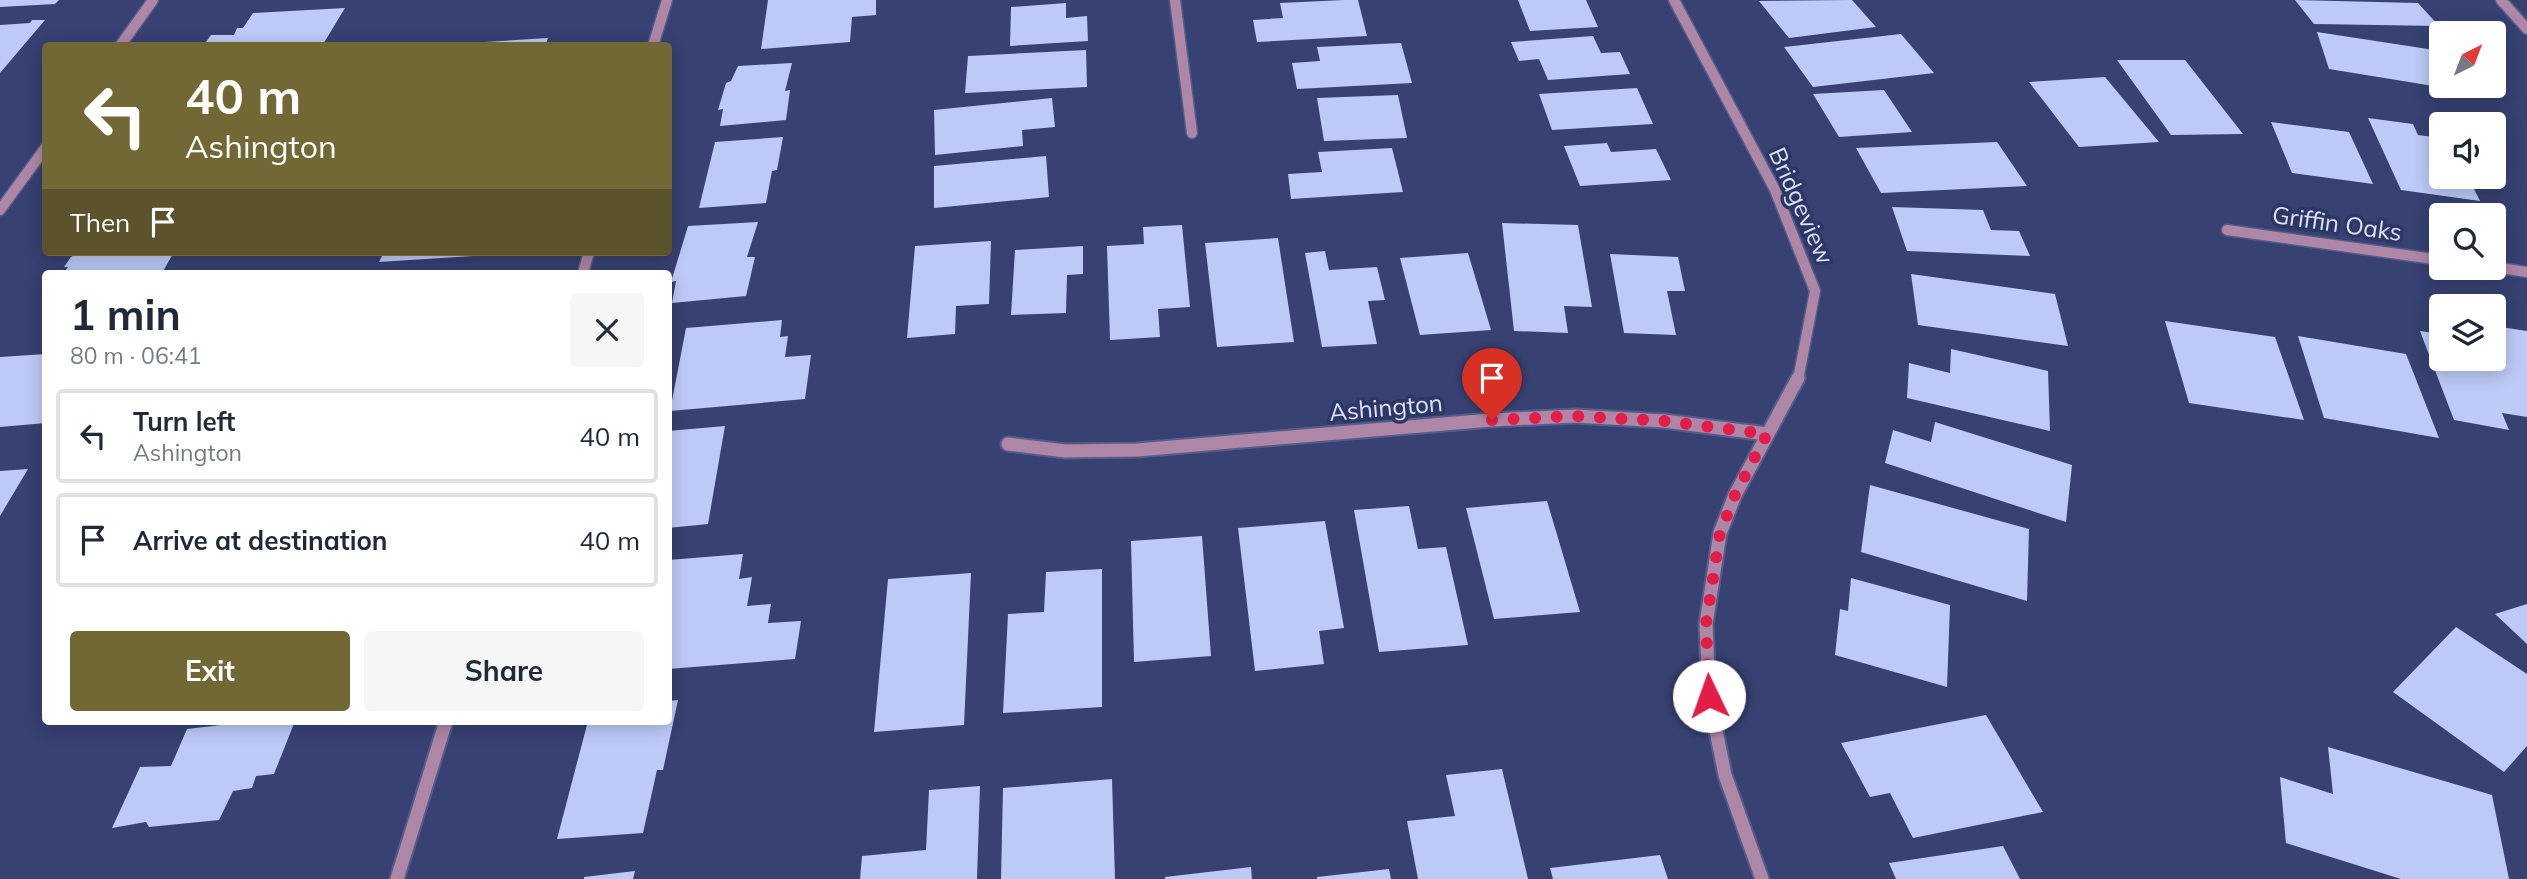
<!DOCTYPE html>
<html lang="en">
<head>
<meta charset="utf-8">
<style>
  body { margin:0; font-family:Mulish,sans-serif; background:#f6f6f7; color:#1f2937; height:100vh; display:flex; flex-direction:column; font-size:26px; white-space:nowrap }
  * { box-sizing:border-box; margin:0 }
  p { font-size:23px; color:#747a83 }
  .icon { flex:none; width:38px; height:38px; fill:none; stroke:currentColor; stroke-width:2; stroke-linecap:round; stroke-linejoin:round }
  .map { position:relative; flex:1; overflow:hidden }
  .details { position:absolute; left:42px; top:270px; width:630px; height:455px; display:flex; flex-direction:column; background:#fff; border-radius:7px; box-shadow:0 4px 18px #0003 }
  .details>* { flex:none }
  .hud { position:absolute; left:42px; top:42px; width:630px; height:214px; border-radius:7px; box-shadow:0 4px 18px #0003; background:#726836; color:#fff; overflow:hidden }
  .needle { width:46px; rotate:42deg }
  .fabs { position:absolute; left:2429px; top:21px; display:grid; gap:14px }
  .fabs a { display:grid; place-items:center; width:77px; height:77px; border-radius:7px; background:#fff; box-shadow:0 4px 18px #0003; font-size:35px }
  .pin { position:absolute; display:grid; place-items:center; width:60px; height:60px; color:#fff; margin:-72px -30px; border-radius:50% 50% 50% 0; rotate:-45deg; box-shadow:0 0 7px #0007 }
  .pin .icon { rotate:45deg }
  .me { position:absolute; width:77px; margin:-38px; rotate:357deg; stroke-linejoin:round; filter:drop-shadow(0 0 5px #0008) }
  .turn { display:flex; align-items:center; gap:24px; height:147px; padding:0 28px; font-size:32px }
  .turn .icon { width:91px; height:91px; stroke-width:2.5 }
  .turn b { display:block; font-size:49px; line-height:60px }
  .then { display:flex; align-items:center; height:66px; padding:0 28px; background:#0003; gap:14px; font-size:26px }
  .round { display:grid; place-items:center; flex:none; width:74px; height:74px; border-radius:7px; background:#f6f6f7 }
  .headline { display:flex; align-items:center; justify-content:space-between; height:119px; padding:0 28px }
  h1 { font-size:42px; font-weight:700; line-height:52px }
  .action { display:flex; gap:14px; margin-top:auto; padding:14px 28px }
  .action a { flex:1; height:80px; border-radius:7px; background:#726836; color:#fff; font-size:28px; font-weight:700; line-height:80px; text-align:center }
  .action a+a { background:#f6f6f7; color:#1f2937 }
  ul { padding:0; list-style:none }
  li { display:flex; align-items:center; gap:21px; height:94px; margin:0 14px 10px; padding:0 14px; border:4px solid #e0e1e3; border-radius:7px }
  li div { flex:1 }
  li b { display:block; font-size:26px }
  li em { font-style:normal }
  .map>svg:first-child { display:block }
  .building { fill:#bdc9f7 }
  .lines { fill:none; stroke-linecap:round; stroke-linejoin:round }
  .minor-far1-casing { stroke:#555e8a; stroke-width:13 }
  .minor-casing { stroke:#555e8a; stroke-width:17 }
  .minor-far1 { stroke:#ae87a7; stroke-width:10 }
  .minor { stroke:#ae87a7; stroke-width:13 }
  .route { stroke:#e11d48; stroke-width:12; stroke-dasharray:0 21.6 }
  .labels { text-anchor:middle; stroke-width:7; stroke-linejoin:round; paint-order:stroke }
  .street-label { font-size:24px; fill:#dbe2fa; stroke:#2d3766 }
</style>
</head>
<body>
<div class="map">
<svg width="2527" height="879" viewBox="0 0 2527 879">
  <rect width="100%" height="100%" fill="#374172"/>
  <path class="building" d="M0 0H59L55 4 0 7Z
    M768 0H876V15L852 17 850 42 761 49Z
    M1344 0H1358L1367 36 1257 42 1253 20 1283 18 1280 3Z
    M1518 0H1586L1598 27 1530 31Z
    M1852 0 1876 27 1789 38 1759 1Z
    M2295 0 2418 3 2439 26 2314 24Z
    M1066 3V18L1087 16 1088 41 1010 46 1011 7Z
    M345 8 322 46H203L211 35H234L237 28H243L253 13Z
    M32 20H45L0 73V25L30 23Z
    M2317 32 2441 51V86H2456L2458 90 2329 69Z
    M1901 34 1934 73 1813 87 1784 47Z
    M1593 36 1601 53 1620 52 1630 74 1548 80 1539 59 1519 61 1511 42Z
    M548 38 545 46H483L485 42Z
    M1401 43 1412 83 1297 89 1292 63 1320 61 1317 47Z
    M1086 50 1087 87 965 93 968 56Z
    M2117 60H2185L2243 134 2171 135Z
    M792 63 785 91 790 90 786 120 720 126 723 109 718 110 726 83 731 81 738 66Z
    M2105 77 2159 142 2079 147 2029 82Z
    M1637 88 1653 124 1552 130 1539 94Z
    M1884 90 1912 132 1839 137 1813 94Z
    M1398 95 1407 138 1324 141 1317 98Z
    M1052 98 1055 127 1022 130 1023 146 935 155 934 110Z
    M2368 118 2413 124 2418 135 2441 138V177H2468L2480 201 2401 190Z
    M2271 122 2349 132 2373 184 2292 173Z
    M783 137 777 170 772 171 766 203 699 208 715 142Z
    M1997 142 2027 186 1881 193 1856 148Z
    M1607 143 1611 152 1656 149 1671 180 1580 186 1564 146Z
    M1392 148 1403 192 1291 199 1288 174 1322 172 1318 152Z
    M1046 156 1049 197 934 208V166Z
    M1892 207 1983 210 1991 230 2019 231 2030 256 1907 251Z
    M758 222 747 257H755L746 296 672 303 676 281 671 282 688 226Z
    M1502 223 1578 225 1592 307 1564 306 1568 333 1514 331Z
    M1182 225 1190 307 1158 309 1160 337 1110 340 1107 246 1144 244 1143 227Z
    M1278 238 1294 342 1217 347 1205 243Z
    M991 241 989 304 956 306 955 334 907 338 915 246Z
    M1083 246V274L1067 275 1066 313 1011 315 1015 250Z
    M1325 251 1329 270 1377 267 1385 300 1368 301 1377 344 1322 347 1305 253Z
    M174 252 162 273H64L68 267H64L71 257 78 253Z
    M384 252H475L473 256 379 262Z
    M1468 253 1491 330 1420 335 1400 258Z
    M1610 254 1678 257 1685 291H1667L1676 335 1624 333Z
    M1911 274 2055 294 2068 346 1918 325Z
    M782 320 780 337 788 336 785 357 811 355 805 399 670 411 686 328Z
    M2165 321 2275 337 2304 420 2189 403Z
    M2494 326 2527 331V417L2502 413 2509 430 2454 420 2420 331 2441 334V359H2494Z
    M2298 336 2406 354 2439 438 2324 418Z
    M1951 349 2048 371 2050 431 1907 398 1909 363 1950 373Z
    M46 354V423L0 427V357Z
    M1935 422 2072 465 2066 522 1885 463 1893 430 1931 442Z
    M725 426 708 524 668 528V431Z
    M28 469 0 516V471Z
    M1870 485 2029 529 2027 601 1861 552Z
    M1547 501 1580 612 1494 619 1466 508Z
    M1409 506 1418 549 1446 547 1468 645 1379 652 1354 510Z
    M1325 521 1344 628 1319 631 1324 664 1255 671 1238 528Z
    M1202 536 1211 656 1134 662 1131 541Z
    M743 554 739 579 752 577 747 606 771 604 768 623 801 621 795 659 668 669V560Z
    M1102 569V707L1003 713 1008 614 1044 612 1046 572Z
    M971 573 964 725 874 732 888 579Z
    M1851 578 1950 605 1947 687 1835 655 1840 609 1848 611Z
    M2527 604V644L2495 614Z
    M2456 627 2527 674V746L2504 772 2393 692Z
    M678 700 663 770H657L643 833 557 839 588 721H668V701Z
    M1986 715 2043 812 1913 838 1890 793 1870 797 1841 743Z
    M255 721H295L274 774 256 776 252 788 233 791 219 820 149 827 146 822 112 828 140 767 171 766 187 729Z
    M2328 747 2492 795 2509 879H2401L2286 843 2280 777 2333 794Z
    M1502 769 1528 879H1418L1407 821 1455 816 1446 775Z
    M1112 779 1115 879H1001L1003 788Z
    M980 786 977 879H860L862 856 926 850 929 790Z
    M2003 846 2020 879H1896L1889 863Z
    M1660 855 1668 879H1553L1550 868Z
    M1251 867 1252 879H1165V877Z
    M1389 869 1391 879H1317V877Z
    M635 871 633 879H584V877Z"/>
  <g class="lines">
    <g class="minor-far1-casing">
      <path id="minor-far1" d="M1175 0 1192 133
        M1674 0 1775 190 1815 291 1798 380
        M2501 0 2527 29
        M120 46 153 0
        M653 46 667 0
        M0 210 46 147
        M2227 230 2441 260
        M2494 267 2527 272
        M583 273 589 252"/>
    </g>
    <g class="minor-casing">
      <path id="minor" d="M1008 444 1065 451 1137 450 1491 420 1575 416 1664 421 1767 434
        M397 879 446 721
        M1762 879 1725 775 1709 696 1706 624 1720 533 1735 495 1798 378"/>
    </g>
    <use href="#minor-far1" class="minor-far1"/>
    <use href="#minor" class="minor"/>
  </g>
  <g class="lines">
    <path class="route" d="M1492 420 1574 416 1664 421 1767 434 1735 495 1720 533 1706 624 1709 696"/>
  </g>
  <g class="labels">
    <g class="street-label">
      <text transform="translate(1801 206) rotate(66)" y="8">Bridgeview</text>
      <text transform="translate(2337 224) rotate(8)" y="8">Griffin Oaks</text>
      <text transform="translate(1386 408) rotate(-5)" y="8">Ashington</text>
    </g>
  </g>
</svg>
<div class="fabs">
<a><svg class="needle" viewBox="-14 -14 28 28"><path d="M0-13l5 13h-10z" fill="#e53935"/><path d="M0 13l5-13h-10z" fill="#747a83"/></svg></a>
<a><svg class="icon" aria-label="sound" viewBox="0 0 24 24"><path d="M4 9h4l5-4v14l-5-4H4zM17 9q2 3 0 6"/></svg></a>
<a><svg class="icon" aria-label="search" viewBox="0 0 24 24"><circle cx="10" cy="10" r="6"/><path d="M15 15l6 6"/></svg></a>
<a><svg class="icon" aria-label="layers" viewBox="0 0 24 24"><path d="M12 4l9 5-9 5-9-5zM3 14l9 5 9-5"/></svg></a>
</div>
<div class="pin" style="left:1492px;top:420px;background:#d93025"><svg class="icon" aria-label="arrive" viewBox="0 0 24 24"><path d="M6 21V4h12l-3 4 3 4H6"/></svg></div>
<svg class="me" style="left:1709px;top:696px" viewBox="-20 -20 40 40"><circle r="19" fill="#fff"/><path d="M0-13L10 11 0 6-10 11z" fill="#e11d48"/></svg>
<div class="hud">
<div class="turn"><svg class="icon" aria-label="left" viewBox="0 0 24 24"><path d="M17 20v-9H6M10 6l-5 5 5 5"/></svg><div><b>40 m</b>Ashington</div></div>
<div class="then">Then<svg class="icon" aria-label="arrive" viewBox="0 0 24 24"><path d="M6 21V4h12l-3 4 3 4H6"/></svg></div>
</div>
<section class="details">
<div class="headline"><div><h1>1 min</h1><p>80 m · 06:41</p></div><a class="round"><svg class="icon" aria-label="close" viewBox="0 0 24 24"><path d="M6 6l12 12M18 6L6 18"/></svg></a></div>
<ul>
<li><svg class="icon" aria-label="left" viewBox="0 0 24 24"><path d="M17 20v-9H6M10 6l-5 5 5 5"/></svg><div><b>Turn left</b><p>Ashington</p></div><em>40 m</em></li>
<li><svg class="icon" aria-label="arrive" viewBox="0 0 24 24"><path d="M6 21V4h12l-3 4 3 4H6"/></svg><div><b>Arrive at destination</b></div><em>40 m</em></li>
</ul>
<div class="action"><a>Exit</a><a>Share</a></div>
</section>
</div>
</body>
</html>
